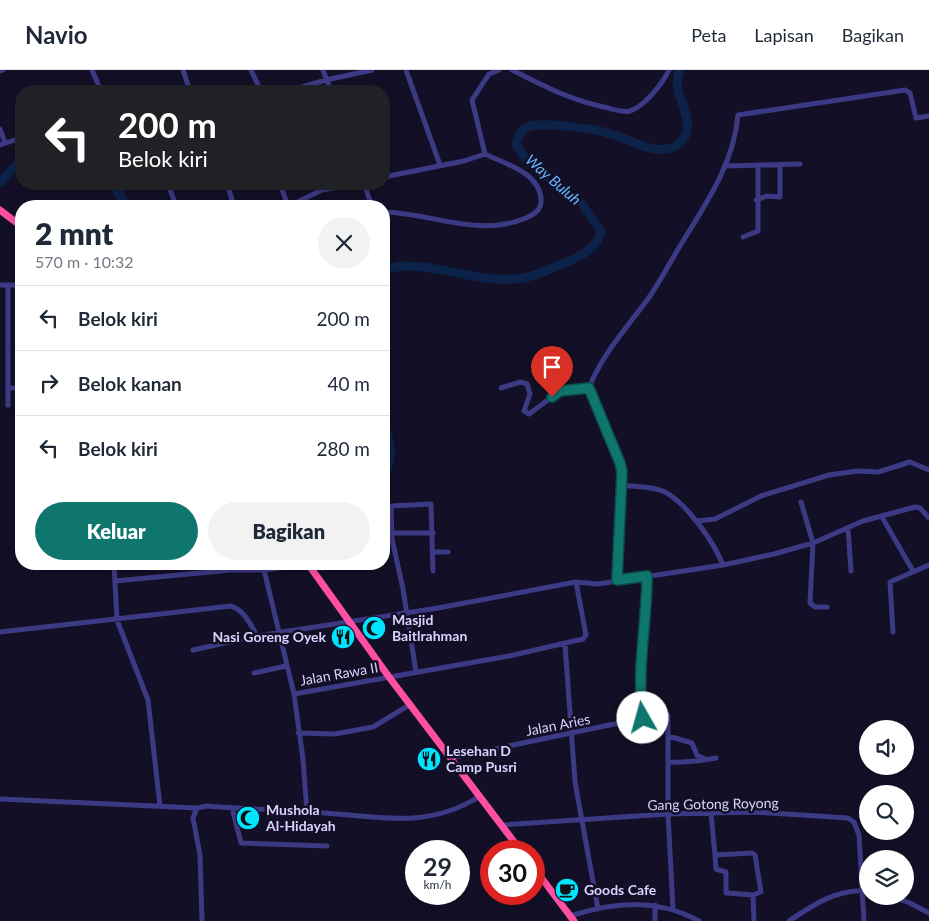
<!DOCTYPE html>
<html lang="id">
<head>
<meta charset="utf-8">
<style>
  body { margin:0; font-family:Lato,sans-serif; background:#f2f2f3; color:#1f2937; height:100vh; display:flex; flex-direction:column; font-size:19px; white-space:nowrap }
  * { box-sizing:border-box; margin:0 }
  p { font-size:16px; color:#747a83 }
  .icon { flex:none; width:28px; height:28px; fill:none; stroke:currentColor; stroke-width:2; stroke-linecap:round; stroke-linejoin:round }
  .map { position:relative; flex:1; overflow:hidden }
  .panel { position:absolute; left:15px; top:130px; width:375px; height:370px; display:flex; flex-direction:column; background:#fff; border-radius:20px; box-shadow:0 2px 8px #0003 }
  .panel>* { flex:none }
  .guide { position:absolute; left:15px; top:15px; width:375px; height:105px; border-radius:20px; box-shadow:0 2px 8px #0003; background:#202124; color:#fff; overflow:hidden }
  .controls { position:absolute; left:859px; top:650px; display:grid; gap:10px }
  .controls a { display:grid; place-items:center; width:55px; height:55px; border-radius:50%; background:#fff; box-shadow:0 2px 8px #0003; font-size:25px }
  .speed { position:absolute; left:405px; top:770px; display:flex; gap:10px; font-size:25px; font-weight:700; text-align:center }
  .speed>* { display:grid; place-content:center; width:65px; height:65px; border-radius:50%; background:#fff; box-shadow:0 2px 8px #0003; line-height:1 }
  .speed small { font-size:12px; font-weight:400 }
  .speed .limit { border:8px solid #d22; background:#fff; color:#111 }
  .pin { position:absolute; display:grid; place-items:center; width:42px; height:42px; color:#fff; margin:-51px -21px; border-radius:50% 50% 50% 0; rotate:-45deg; box-shadow:0 0 5px #0007 }
  .pin .icon { rotate:45deg }
  .me { position:absolute; width:55px; margin:-28px; rotate:353deg; stroke-linejoin:round; filter:drop-shadow(0 0 4px #0008) }
  .turn { display:flex; align-items:center; gap:18px; height:105px; padding:0 20px; font-size:22px }
  .turn .icon { width:65px; height:65px; stroke-width:2.5 }
  .turn b { display:block; font-size:35px; line-height:42px }
  .round { display:grid; place-items:center; flex:none; width:52px; height:52px; border-radius:26px; background:#f2f2f3 }
  .headline { display:flex; align-items:center; justify-content:space-between; height:85px; padding:0 20px }
  h1 { font-size:30px; font-weight:800; line-height:38px }
  .button { display:flex; gap:10px; margin-top:auto; padding:10px 20px }
  .button a { flex:1; height:58px; border-radius:30px; background:#0f766e; color:#fff; font-size:20px; font-weight:800; line-height:58px; text-align:center }
  .button a+a { background:#f2f2f3; color:#1f2937 }
  ul { padding:0; list-style:none }
  li { display:flex; align-items:center; gap:15px; height:65px; padding:0 20px; border-top:1px solid #e0e1e3 }
  li div { flex:1 }
  li b { display:block; font-size:19px }
  li em { font-style:normal }
  header { display:flex; align-items:center; gap:30px; box-sizing:border-box; height:70px; padding:0 25px; background:#fff; border-bottom:1px solid #e0e1e3 }
  header strong { font-size:24px }
  nav { display:flex; gap:28px; margin-inline-start:auto; font-size:18px }
  .map>svg:first-child { display:block }
  .lines { fill:none; stroke-linecap:round; stroke-linejoin:round }
  .river { stroke:#0c2248; stroke-width:9 }
  .minor { stroke:#3d3a85; stroke-width:5 }
  .highway { stroke:#ff4fa3; stroke-width:7 }
  .route-casing { stroke:#0a4d48; stroke-width:12 }
  .route { stroke:#0f766e; stroke-width:9 }
  .labels { text-anchor:middle; stroke-width:5; stroke-linejoin:round; paint-order:stroke }
  .poi-label { font-size:14px; font-weight:bold; fill:#d9d4ff; stroke:#130f26; text-anchor:start }
  .street-label { font-size:14px; fill:#d9d4ff; stroke:#130f26 }
  .water-label { font-size:15px; font-style:italic; fill:#62b6ff; stroke:#130f26 }
</style>
</head>
<body>
<header>
<strong>Navio</strong>
<nav><a>Peta</a><a>Lapisan</a><a>Bagikan</a></nav>
</header>
<div class="map">
<svg width="929" height="851" viewBox="0 0 929 851">
  <rect width="100%" height="100%" fill="#130f26"/>
  <g class="lines">
    <path class="river" d="M0 113 21 90
      M112 114 127 136
      M384 199C391 198 399 196 407 196 443 196 477 212 514 209 533 208 552 198 569 191 583 185 598 177 601 161L581 133 528 92 516 75C518 67 521 58 531 56 546 52 596 59 611 64 630 69 657 88 677 75 705 55 667 24 680 0
      M384 355C390 371 395 388 384 403"/>
    <path class="minor" d="M92 0 101 21
      M183 0 190 21
      M251 0 261 21
      M323 0 331 21
      M406 0 440 95
      M512 0C545 16 567 29 604 37 612 39 622 43 630 41 644 37 663 13 669 0
      M0 1 3 0
      M288 21 326 10 372 0
      M0 59 5 73
      M0 75 21 68
      M726 96 800 94
      M384 107 464 91 485 84
      M168 114 176 136
      M227 114 234 136
      M280 114 288 136
      M364 114 372 136
      M756 130 767 126 780 127V96
      M289 136 322 120 353 114
      M384 142C432 143 478 168 526 148 535 144 542 139 541 129 539 102 505 94 485 84L472 30 489 4 499 0
      M743 167 758 161V95
      M0 215H21
      M8 216V335
      M8 318H21
      M501 318 520 312 527 314 530 324 524 341 529 344 560 321 589 318
      M622 415C635 417 653 416 665 422 687 434 714 472 723 495
      M801 432 813 473 810 533 815 537H827
      M882 447 913 501
      M696 451 715 449 761 426 829 405 857 401 878 402 910 392 929 400
      M848 458 851 501
      M391 463H433
      M432 482H448
      M114 494 117 550 148 630 160 736
      M264 500 294 624 303 689 307 742
      M617 510 622 402 589 318C601 286 627 257 648 229 660 212 669 194 680 176 705 135 734 94 738 45L905 20 910 23 916 48 929 46
      M115 511 231 500H264L308 494
      M0 562 231 536C244 540 251 555 257 566
      M893 562 890 512 929 495
      M565 574 575 712 598 839
      M193 580 257 566 438 538 576 512 598 514 723 495 774 484 813 473 863 451 915 437 920 438 929 448
      M416 602 403 519 392 469 391 436 431 434 433 501
      M254 603 286 596
      M294 624 509 586 583 569 586 565 576 512
      M643 648C635 600 647 554 647 506
      M298 663 335 664 373 657 411 634
      M668 666 692 673 697 685 703 688
      M451 688 643 648 668 645V744L673 839
      M668 692C686 693 699 691 716 688
      M0 729 197 738
      M232 738 241 773 327 776
      M711 743 715 785 752 783 755 785 761 822 753 825 754 851
      M502 755 668 744 754 742 848 748 854 752 859 765 864 851
      M715 785 716 799 726 802V823L753 825
      M890 826 910 833 929 843
      M570 846C615 832 657 828 699 851
      M202 851 200 785 193 748 197 738 207 736C246 739 286 740 325 743 381 747 429 759 480 726
      M655 851V835
      M789 851C813 835 838 818 868 821"/>
    <path class="highway" d="M0 140 21 156
      M308 494 389 607 521 781
      M534 798 574 851"/>
  </g>
  <g class="lines">
    <g class="route-casing">
      <path id="route" d="M552 327 560 321 589 318 620 393 622 402 617 510 647 506C647 554 636 600 643 648"/>
    </g>
    <use href="#route" class="route"/>
  </g>
  <defs>
    <g id="mosque-disc" transform="scale(1.25)"><circle r="9.5" fill="#00e5ff" stroke="#130f26"/><path d="M3.5-4.9A6 6 0 1 0 3.5 4.9A5 5 0 1 1 3.5-4.9Z" fill="#111"/></g>
    <g id="restaurant-disc" transform="scale(1.25)"><circle r="9.5" fill="#00e5ff" stroke="#130f26"/><path d="M-5-6h1v4h1v-4h1v4h1v-4h1v5L-1.5 .5V6h-2V.5L-5-1ZM5-6V6H3V1.5H1.5Q1.5-4 5-6Z" fill="#111"/></g>
    <g id="cafe-disc" transform="scale(1.25)"><circle r="9.5" fill="#00e5ff" stroke="#130f26"/><path d="M-5.5-4.5H6V0H3Q3 3.5 0 3.5H-2.5Q-5.5 3.5-5.5 0ZM3-3.2v2h1.7v-2ZM-6 4.5H4V6H-6Z" fill="#111"/></g>
  </defs>
  <g fill-rule="evenodd">
    <use href="#mosque-disc" x="374" y="558"/>
    <use href="#restaurant-disc" x="343" y="567"/>
    <use href="#restaurant-disc" x="429" y="689"/>
    <use href="#mosque-disc" x="248" y="748"/>
    <use href="#cafe-disc" x="567" y="820"/>
  </g>
  <g class="labels">
    <g class="poi-label">
      <text x="392" y="555">Masjid<tspan x="392" dy="16">Baitlrahman</tspan></text>
      <text x="326" y="572" text-anchor="end">Nasi Goreng Oyek</text>
      <text x="446" y="686">Lesehan D<tspan x="446" dy="16">Camp Pusri</tspan></text>
      <text x="266" y="745">Mushola<tspan x="266" dy="16">Al-Hidayah</tspan></text>
      <text x="584" y="825">Goods Cafe</text>
    </g>
    <g class="street-label">
      <text transform="translate(339 604) rotate(-10)" y="5">Jalan Rawa II</text>
      <text transform="translate(558 655) rotate(-11)" y="5">Jalan Aries</text>
      <text transform="translate(713 734) rotate(-1)" y="5">Gang Gotong Royong</text>
    </g>
    <g class="water-label">
      <text transform="translate(553 110) rotate(41)" y="5">Way Buluh</text>
    </g>
  </g>
</svg>
<div class="controls">
<a><svg class="icon" aria-label="sound" viewBox="0 0 24 24"><path d="M4 9h4l5-4v14l-5-4H4zM17 9q2 3 0 6"/></svg></a>
<a><svg class="icon" aria-label="search" viewBox="0 0 24 24"><circle cx="10" cy="10" r="6"/><path d="M15 15l6 6"/></svg></a>
<a><svg class="icon" aria-label="layers" viewBox="0 0 24 24"><path d="M12 4l9 5-9 5-9-5zM3 14l9 5 9-5"/></svg></a>
</div>
<div class="speed"><div>29<small>km/h</small></div><div class="limit">30</div></div>
<div class="pin" style="left:552px;top:327px;background:#d93025"><svg class="icon" aria-label="arrive" viewBox="0 0 24 24"><path d="M6 21V4h12l-3 4 3 4H6"/></svg></div>
<svg class="me" style="left:643px;top:648px" viewBox="-20 -20 40 40"><circle r="19" fill="#fff"/><path d="M0-13L10 11 0 6-10 11z" fill="#0f766e"/></svg>
<div class="guide">
<div class="turn"><svg class="icon" aria-label="left" viewBox="0 0 24 24"><path d="M17 20v-9H6M10 6l-5 5 5 5"/></svg><div><b>200 m</b>Belok kiri</div></div>
</div>
<section class="panel">
<div class="headline"><div><h1>2 mnt</h1><p>570 m · 10:32</p></div><a class="round"><svg class="icon" aria-label="close" viewBox="0 0 24 24"><path d="M6 6l12 12M18 6L6 18"/></svg></a></div>
<ul>
<li><svg class="icon" aria-label="left" viewBox="0 0 24 24"><path d="M17 20v-9H6M10 6l-5 5 5 5"/></svg><div><b>Belok kiri</b></div><em>200 m</em></li>
<li><svg class="icon" aria-label="right" viewBox="0 0 24 24"><path d="M7 20v-9h11M14 6l5 5-5 5"/></svg><div><b>Belok kanan</b></div><em>40 m</em></li>
<li><svg class="icon" aria-label="left" viewBox="0 0 24 24"><path d="M17 20v-9H6M10 6l-5 5 5 5"/></svg><div><b>Belok kiri</b></div><em>280 m</em></li>
</ul>
<div class="button"><a>Keluar</a><a>Bagikan</a></div>
</section>
</div>
</body>
</html>
